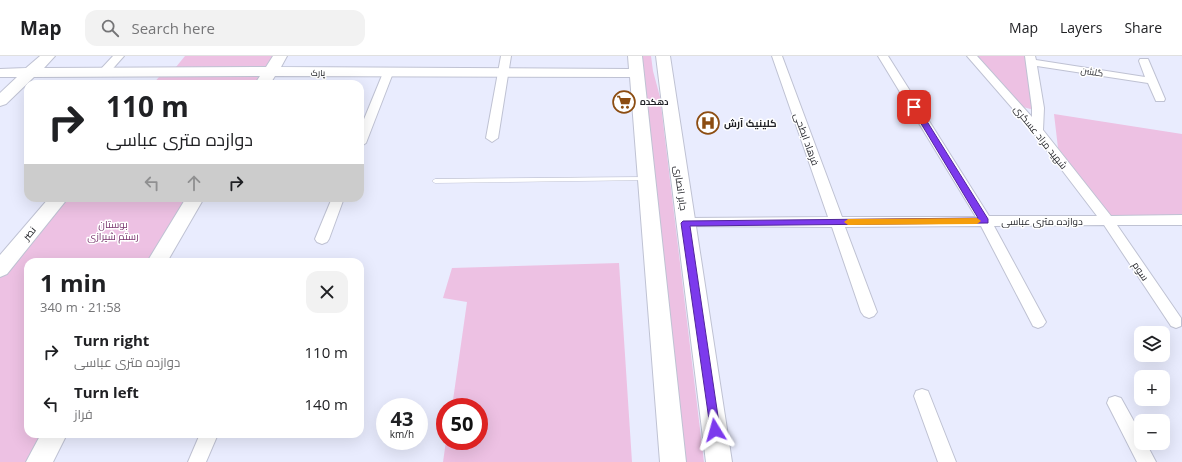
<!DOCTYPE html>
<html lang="en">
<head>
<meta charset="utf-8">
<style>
  body { margin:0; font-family:"Open Sans",Cairo,sans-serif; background:#f2f2f2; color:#202124; height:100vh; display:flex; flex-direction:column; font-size:15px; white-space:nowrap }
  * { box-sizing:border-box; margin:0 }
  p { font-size:13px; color:#757577 }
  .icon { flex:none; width:22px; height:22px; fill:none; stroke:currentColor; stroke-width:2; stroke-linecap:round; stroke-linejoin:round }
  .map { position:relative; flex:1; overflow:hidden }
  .drawer { position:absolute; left:24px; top:202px; width:340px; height:180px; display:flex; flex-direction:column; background:#fff; border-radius:12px; box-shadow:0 4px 16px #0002 }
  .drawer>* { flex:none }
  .banner { position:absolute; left:24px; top:24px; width:340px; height:122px; border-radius:12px; box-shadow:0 4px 16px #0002; background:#fff; color:#202124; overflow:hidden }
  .controls { position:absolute; left:1134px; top:270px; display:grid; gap:8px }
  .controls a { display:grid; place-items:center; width:36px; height:36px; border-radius:8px; background:#fff; box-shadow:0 4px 16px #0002; font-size:20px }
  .speed { position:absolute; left:376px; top:342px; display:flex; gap:8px; font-size:20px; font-weight:700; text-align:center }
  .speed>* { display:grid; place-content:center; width:52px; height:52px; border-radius:50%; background:#fff; box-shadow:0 4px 16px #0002; line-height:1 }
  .speed small { font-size:10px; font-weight:400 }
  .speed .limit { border:6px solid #d22; background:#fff; color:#111 }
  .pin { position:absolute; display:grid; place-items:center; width:34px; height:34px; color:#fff; margin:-17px; border-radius:8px; box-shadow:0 2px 6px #0006 }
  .me { position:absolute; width:44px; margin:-22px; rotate:352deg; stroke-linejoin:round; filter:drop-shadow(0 0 3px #0008) }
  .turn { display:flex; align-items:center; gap:14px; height:84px; padding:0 16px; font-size:18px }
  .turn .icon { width:52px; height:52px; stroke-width:2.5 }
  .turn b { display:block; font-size:28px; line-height:34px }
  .lanes { display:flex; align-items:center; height:38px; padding:0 16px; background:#0003; justify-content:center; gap:20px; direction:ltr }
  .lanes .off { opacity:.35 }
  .round { display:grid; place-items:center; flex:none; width:42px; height:42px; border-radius:12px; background:#f2f2f2 }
  .head { display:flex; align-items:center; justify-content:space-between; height:68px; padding:0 16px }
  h1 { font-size:24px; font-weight:700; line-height:30px }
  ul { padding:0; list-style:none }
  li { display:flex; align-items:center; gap:12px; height:52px; padding:0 16px }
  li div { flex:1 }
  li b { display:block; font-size:15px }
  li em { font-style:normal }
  header { display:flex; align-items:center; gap:24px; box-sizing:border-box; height:56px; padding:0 20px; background:#fff; border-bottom:1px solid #e0e0e0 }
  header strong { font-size:19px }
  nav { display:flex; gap:22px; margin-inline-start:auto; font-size:14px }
  .search { width:280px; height:36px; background:#f2f2f2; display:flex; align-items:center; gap:10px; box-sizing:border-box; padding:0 14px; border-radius:12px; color:#757577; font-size:15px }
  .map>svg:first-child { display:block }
  .green { fill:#edc1e3 }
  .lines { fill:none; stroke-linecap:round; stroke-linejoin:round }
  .lane-casing { stroke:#bfc2d3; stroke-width:1 }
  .street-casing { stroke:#bfc2d3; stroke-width:2 }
  .secondary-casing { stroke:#bfc2d3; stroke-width:2 }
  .lane { fill:#fff; fill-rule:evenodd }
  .street { fill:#fff; fill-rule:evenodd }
  .secondary { fill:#fff; fill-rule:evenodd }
  .route { fill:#7c3aed; stroke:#51269a }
  .slow { fill:#f59e0b }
  .labels { text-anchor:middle; stroke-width:3; stroke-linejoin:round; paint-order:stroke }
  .far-street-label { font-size:9px; fill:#1f2026; stroke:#fff }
  .far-poi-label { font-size:9px; font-weight:bold; fill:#1f2026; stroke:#fff; text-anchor:start }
  .poi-label { font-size:10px; font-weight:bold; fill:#1f2026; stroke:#fff; text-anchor:start }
  .street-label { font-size:10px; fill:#1f2026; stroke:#fff }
  .park-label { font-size:10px; fill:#78346d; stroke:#fff }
</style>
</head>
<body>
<header>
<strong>Map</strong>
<div class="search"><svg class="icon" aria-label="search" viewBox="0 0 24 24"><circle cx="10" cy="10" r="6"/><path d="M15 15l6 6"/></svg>Search here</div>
<nav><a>Map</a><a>Layers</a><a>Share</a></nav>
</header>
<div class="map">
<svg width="1182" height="406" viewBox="0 0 1182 406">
  <rect width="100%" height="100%" fill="#e9ecfe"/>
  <path class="green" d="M185 0H273L265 13 176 11Z
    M641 0H651L653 15 660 41 704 406H681Z
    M977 0H1025L1034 54 1023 51Z
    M164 15 269 17 263 28H153Z
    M1054 58 1182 78V159H1110L1058 92Z
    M59 142H195L157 206H28V378H55L39 406H0V215Z
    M619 207 632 406H443L446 385H479V351H452L467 246 443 242 452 212Z"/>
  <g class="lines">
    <g class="lane-casing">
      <path id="lane" d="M647 121 650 123 649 124 435 127 432 125 435 123Z"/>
    </g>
    <g class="street-casing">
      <path id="street" d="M113 0H124L108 18H100L99 16 100 14Z
        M501 0H511L498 82 492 86 486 82Z
        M772 0H782L842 161H976L878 0H888L989 160H1097L1033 76 967 0H977L1032 61V52L1025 0H1035L1036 4 1145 21 1139 5 1140 3H1148L1165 43 1164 45H1156L1148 27 1037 10 1044 52 1043 74 1111 160 1182 159V169H1117L1181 262V270L1176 272 1171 270 1104 169 994 170 1046 266 1043 270 1038 272 1033 270 981 170 845 171 877 256 874 260 869 262 864 260 861 256 832 171 681 170 679 167 681 164 686 162 828 161Z
        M388 14 393 17 366 87 360 91V73L383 17Z
        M332 142H344L329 183 327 186 322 188 317 186 315 183Z
        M922 333 928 335 930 340 956 406H938L914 340 916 335Z
        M1115 340 1121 342 1141 378V387H1146L1156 406H1137L1107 347 1109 342Z
        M200 378H218L206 406H188Z"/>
    </g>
    <g class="secondary-casing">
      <path id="secondary" d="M40 0H55L44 12 266 11 273 0H287L281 11 629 13 628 0H642L686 406H660L630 21 275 20 270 28H258L256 26 260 20 34 21 6 48 0 50V37L17 21H0V13L26 12Z
        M656 0H670L732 406H706Z
        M49 142H68L7 218 0 221V199Z
        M186 142H204L167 206H147Z
        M41 378H67L53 406H26Z"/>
    </g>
    <use href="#lane" class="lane"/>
    <use href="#street" class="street"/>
    <use href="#secondary" class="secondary"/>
  </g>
  <path class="route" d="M912 49 918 51 988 163V167L690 170 720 374 719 378 715 380 711 378 681 167 683 165 978 162 911 51Z"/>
  <path class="slow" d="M977 162 981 165 977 168 848 169 844 166 848 163Z"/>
  <defs>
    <g id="supermarket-ring" transform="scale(1.15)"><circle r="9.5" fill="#fff" stroke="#8c4d12" stroke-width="1.5"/><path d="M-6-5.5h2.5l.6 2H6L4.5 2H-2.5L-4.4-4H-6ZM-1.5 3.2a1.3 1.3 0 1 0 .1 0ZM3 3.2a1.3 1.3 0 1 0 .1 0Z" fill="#8c4d12"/></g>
    <g id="hospital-ring" transform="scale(1.15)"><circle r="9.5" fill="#fff" stroke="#8c4d12" stroke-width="1.5"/><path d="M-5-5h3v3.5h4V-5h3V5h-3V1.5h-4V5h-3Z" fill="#8c4d12"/></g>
  </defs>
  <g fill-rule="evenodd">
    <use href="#supermarket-ring" x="624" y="46"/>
    <use href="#hospital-ring" x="708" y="67"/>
  </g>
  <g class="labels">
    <g class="far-street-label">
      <text transform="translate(1092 16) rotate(9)" y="3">گلشن</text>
      <text x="318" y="20">پارک</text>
    </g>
    <g class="far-poi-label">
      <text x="640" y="49">دهکده</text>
    </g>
    <g class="poi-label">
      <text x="724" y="71">کلینیک آرش</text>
    </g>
    <g class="street-label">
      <text transform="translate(1041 81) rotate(51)" y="4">شهید مراد عسکری</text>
      <text transform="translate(807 83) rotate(70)" y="4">فرهاد ابطحی</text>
      <text transform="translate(681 132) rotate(82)" y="4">جابر انصاری</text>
      <text x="1042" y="169">دوازده متری عباسی</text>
      <text transform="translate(29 177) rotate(-50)" y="4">نصر</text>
      <text transform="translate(1141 215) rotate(56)" y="4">سوم</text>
    </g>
    <g class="park-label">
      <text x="113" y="172">بوستان<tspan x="113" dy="12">رستم شیرازی</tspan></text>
    </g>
  </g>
</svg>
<div class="controls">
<a><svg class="icon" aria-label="layers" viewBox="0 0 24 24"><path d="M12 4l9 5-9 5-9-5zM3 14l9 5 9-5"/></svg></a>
<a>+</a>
<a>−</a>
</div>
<div class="speed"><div>43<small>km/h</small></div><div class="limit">50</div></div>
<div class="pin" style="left:914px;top:51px;background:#d93025"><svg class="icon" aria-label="arrive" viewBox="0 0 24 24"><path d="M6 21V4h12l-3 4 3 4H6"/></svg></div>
<svg class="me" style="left:715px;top:374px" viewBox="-20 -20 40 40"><path d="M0-17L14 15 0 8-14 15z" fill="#7c3aed" stroke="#fff" stroke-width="4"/></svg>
<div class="banner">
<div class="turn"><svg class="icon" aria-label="right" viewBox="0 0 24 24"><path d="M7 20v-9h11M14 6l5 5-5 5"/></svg><div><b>110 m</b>دوازده متری عباسی</div></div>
<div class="lanes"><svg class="icon off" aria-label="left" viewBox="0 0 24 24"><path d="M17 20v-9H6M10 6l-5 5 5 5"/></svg><svg class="icon off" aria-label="ahead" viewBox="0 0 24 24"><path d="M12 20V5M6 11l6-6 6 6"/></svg><svg class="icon" aria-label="right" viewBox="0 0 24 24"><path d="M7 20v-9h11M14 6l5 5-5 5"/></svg></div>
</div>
<section class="drawer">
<div class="head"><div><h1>1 min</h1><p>340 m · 21:58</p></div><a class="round"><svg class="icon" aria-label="close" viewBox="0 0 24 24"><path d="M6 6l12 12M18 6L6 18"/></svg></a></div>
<ul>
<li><svg class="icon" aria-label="right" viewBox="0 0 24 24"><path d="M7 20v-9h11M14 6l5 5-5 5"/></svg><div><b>Turn right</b><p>دوازده متری عباسی</p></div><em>110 m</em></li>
<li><svg class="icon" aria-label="left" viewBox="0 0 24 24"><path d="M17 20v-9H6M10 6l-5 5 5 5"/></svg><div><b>Turn left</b><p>فراز</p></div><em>140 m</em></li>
</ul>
</section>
</div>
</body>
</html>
